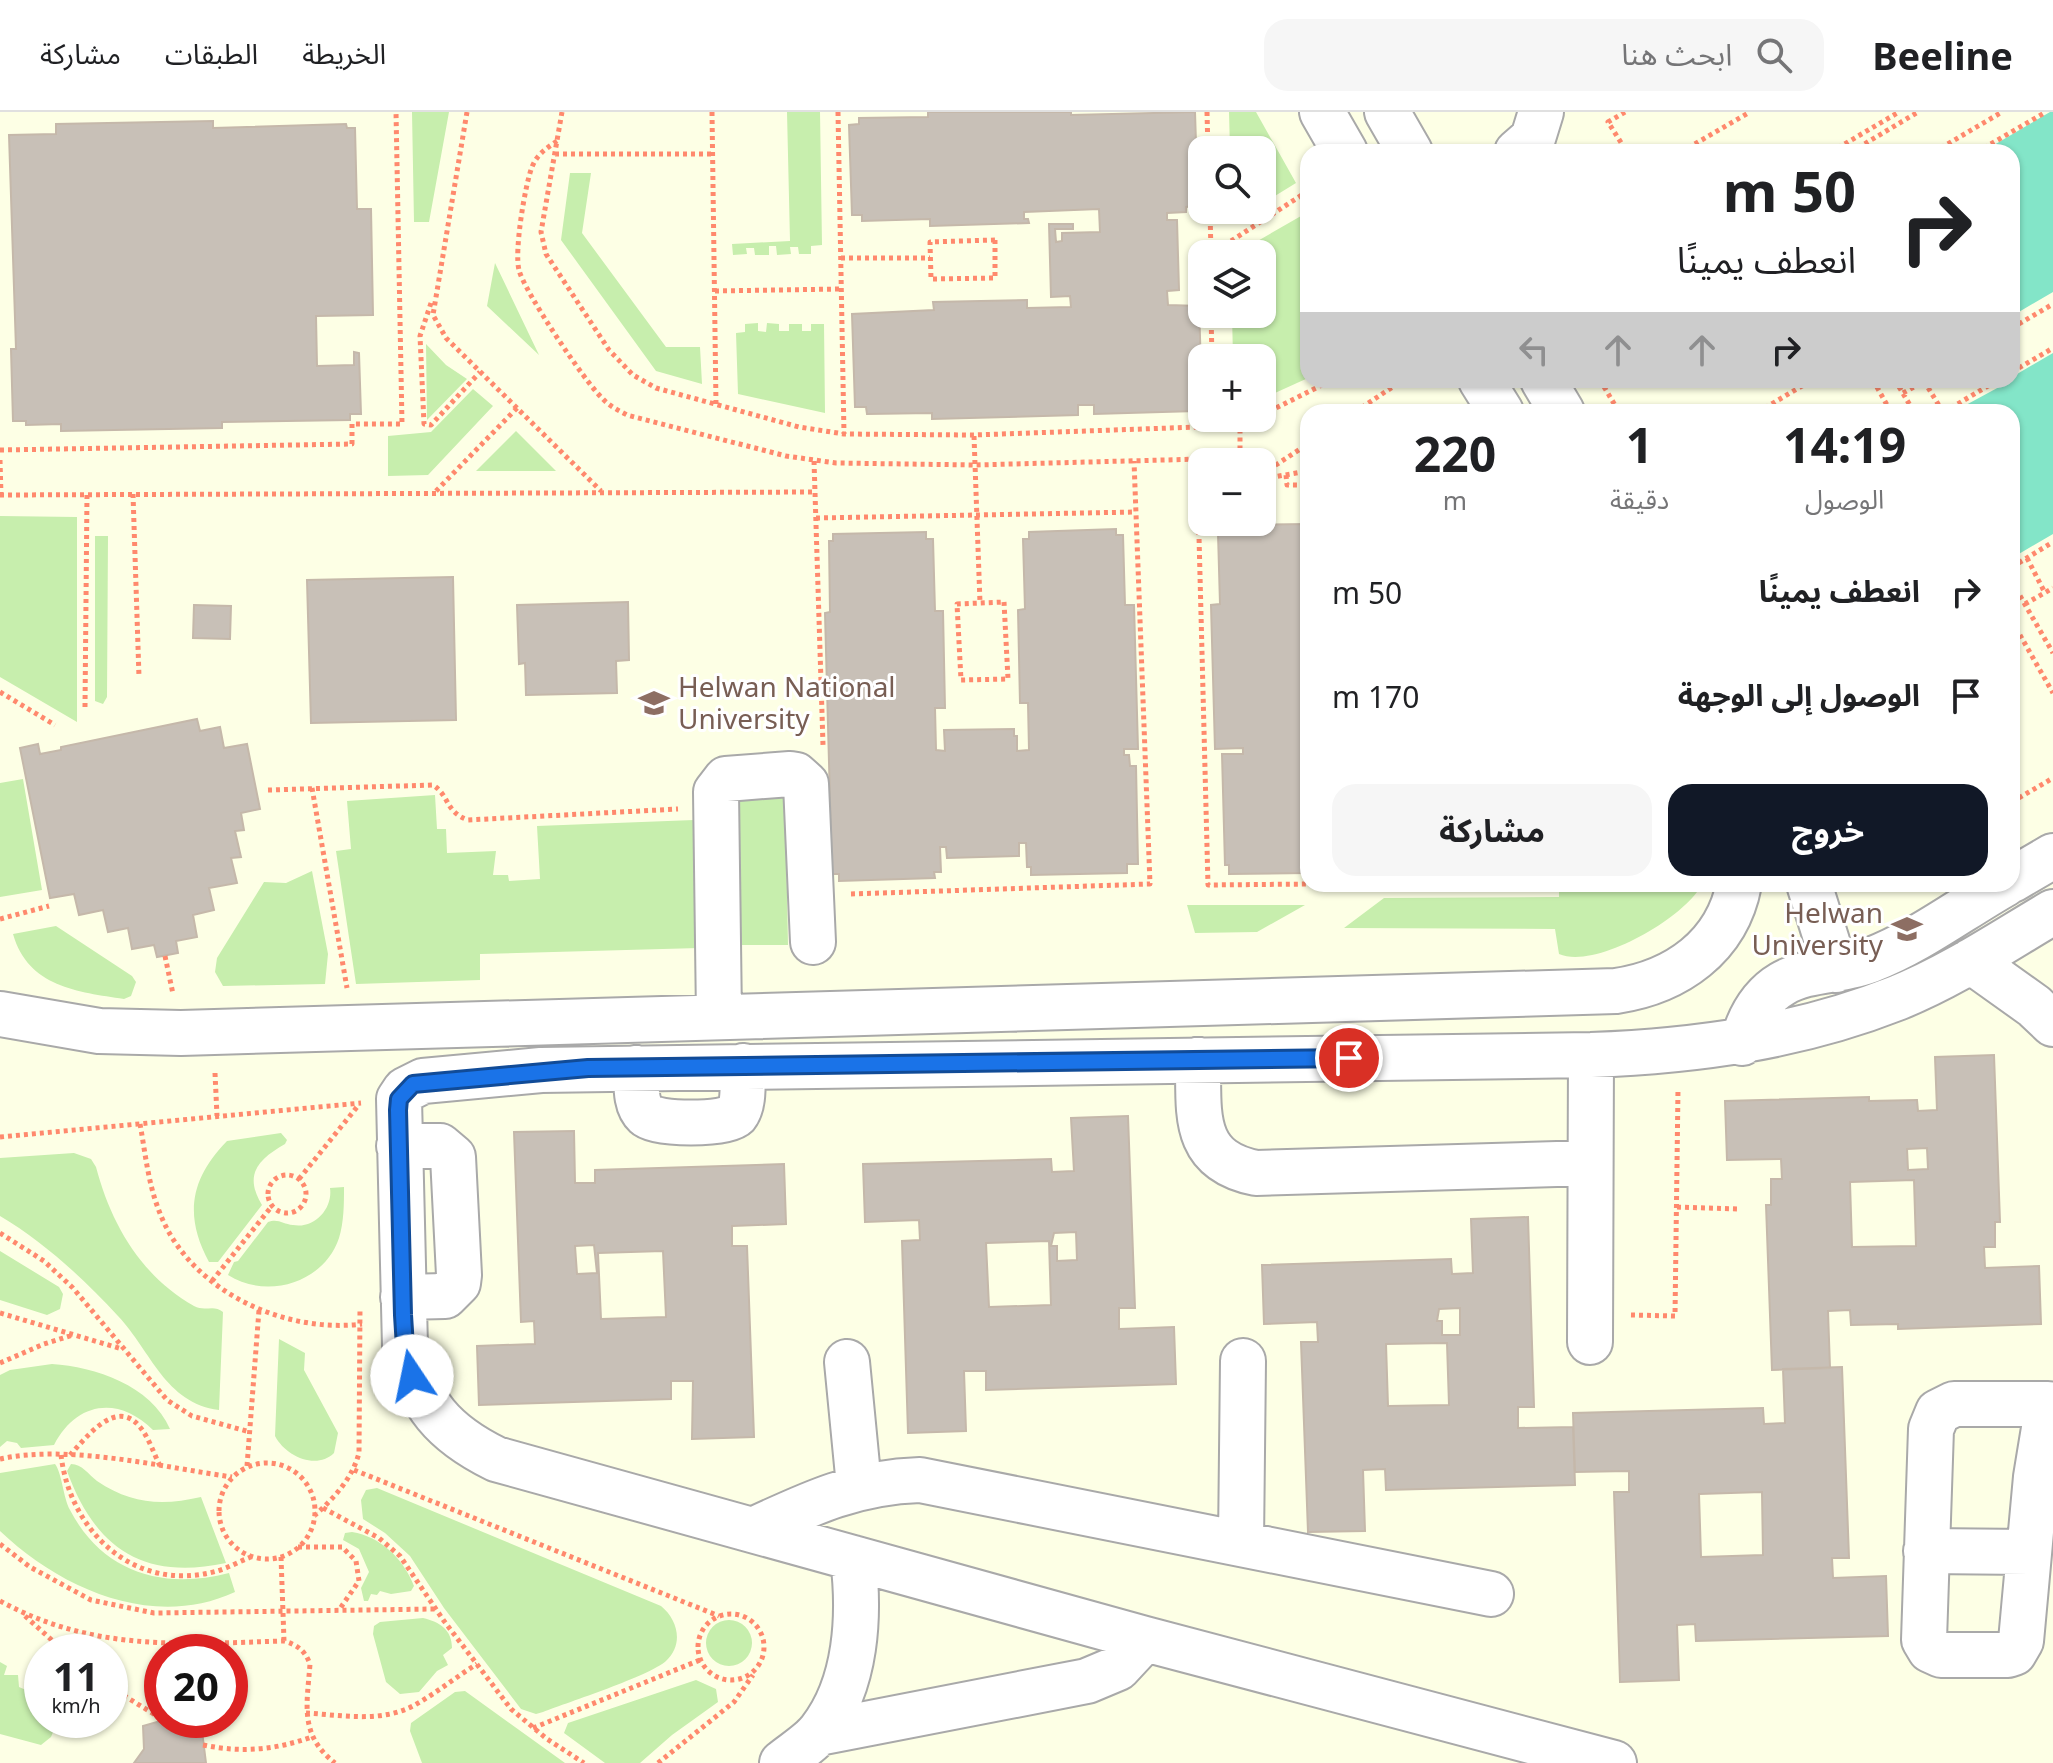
<!DOCTYPE html>
<html lang="ar">
<head>
<meta charset="utf-8">
<style>
  body { margin:0; font-family:"Noto Sans","Noto Sans Arabic",sans-serif; background:#f6f6f6; color:#202124; direction:rtl; height:100vh; display:flex; flex-direction:column; font-size:30px; white-space:nowrap }
  * { box-sizing:border-box; margin:0 }
  p { font-size:26px; color:#757577 }
  .icon { flex:none; width:44px; height:44px; fill:none; stroke:currentColor; stroke-width:2; stroke-linecap:round; stroke-linejoin:round }
  .map { position:relative; flex:1; overflow:hidden; direction:ltr }
  .details { position:absolute; left:1300px; top:292px; width:720px; height:488px; display:flex; flex-direction:column; background:#fff; border-radius:24px; box-shadow:0 2px 6px #0004; direction:rtl }
  .details>* { flex:none }
  .banner { position:absolute; left:1300px; top:32px; width:720px; height:244px; border-radius:24px; box-shadow:0 2px 6px #0004; direction:rtl; background:#fff; color:#202124; overflow:hidden }
  .controls { position:absolute; left:1188px; top:24px; display:grid; gap:16px }
  .controls a { display:grid; place-items:center; width:88px; height:88px; border-radius:16px; background:#fff; box-shadow:0 2px 6px #0004; font-size:40px }
  .speed { position:absolute; left:24px; top:1522px; display:flex; gap:16px; font-size:40px; font-weight:700; text-align:center }
  .speed>* { display:grid; place-content:center; width:104px; height:104px; border-radius:50%; background:#fff; box-shadow:0 2px 6px #0004; line-height:1 }
  .speed small { font-size:20px; font-weight:400 }
  .speed .limit { border:12px solid #d22; background:#fff; color:#111 }
  .pin { position:absolute; display:grid; place-items:center; width:68px; height:68px; color:#fff; margin:-34px; border:4px solid #fff; border-radius:50%; box-shadow:0 2px 8px #0007 }
  .me { position:absolute; width:88px; margin:-44px; rotate:349deg; stroke-linejoin:round; filter:drop-shadow(0 0 6px #0008) }
  .turn { display:flex; align-items:center; gap:28px; height:168px; padding:0 32px; font-size:36px }
  .turn .icon { width:104px; height:104px; stroke-width:2.5 }
  .turn b { display:block; font-size:56px; line-height:68px }
  .lanes { display:flex; align-items:center; height:76px; padding:0 32px; background:#0003; justify-content:center; gap:40px; direction:ltr }
  .lanes .off { opacity:.35 }
  .eta { display:flex; justify-content:space-evenly; align-items:center; height:136px; text-align:center }
  .eta b { font-size:48px; font-weight:700; line-height:56px }
  .primary-button { display:flex; gap:16px; margin-top:auto; padding:16px 32px }
  .primary-button a { flex:1; height:92px; border-radius:24px; background:#111827; color:#fff; font-size:32px; font-weight:700; line-height:92px; text-align:center }
  .primary-button a+a { background:#f6f6f6; color:#202124 }
  ul { padding:0; list-style:none }
  li { display:flex; align-items:center; gap:24px; height:104px; padding:0 32px }
  li div { flex:1 }
  li b { display:block; font-size:30px }
  li em { font-style:normal }
  header { display:flex; align-items:center; gap:48px; box-sizing:border-box; height:112px; padding:0 40px; background:#fff; border-bottom:2px solid #e0e0e0 }
  header strong { font-size:38px }
  nav { display:flex; gap:44px; margin-inline-start:auto; font-size:28px }
  .search { width:560px; height:72px; background:#f6f6f6; display:flex; align-items:center; gap:20px; box-sizing:border-box; padding:0 28px; border-radius:24px; color:#757577; font-size:30px }
  .map>svg:first-child { display:block }
  .education { fill:#fdffe5; fill-rule:evenodd }
  .grass { fill:#c7eead }
  .pitch { fill:#83e5c8 }
  .building { fill:#c8c0b7; stroke:#c5b8aa; stroke-width:2; fill-rule:evenodd }
  .lines { fill:none; stroke-linecap:round; stroke-linejoin:round }
  .minor-casing { stroke:#a9a9a9; stroke-width:48 }
  .path { stroke:#ff896d; stroke-width:5; stroke-dasharray:4 4; stroke-linecap:butt }
  .minor { stroke:#fff; stroke-width:44 }
  .route-casing { stroke:#114b97; stroke-width:20 }
  .route { stroke:#1a73e8; stroke-width:14 }
  .labels { text-anchor:middle; stroke-width:6; stroke-linejoin:round; paint-order:stroke }
  .education-label { font-size:28px; fill:#785e54; stroke:#fff; text-anchor:start }
</style>
</head>
<body>
<header>
<strong>Beeline</strong>
<div class="search"><svg class="icon" aria-label="search" viewBox="0 0 24 24"><circle cx="10" cy="10" r="6"/><path d="M15 15l6 6"/></svg>ابحث هنا</div>
<nav><a>الخريطة</a><a>الطبقات</a><a>مشاركة</a></nav>
</header>
<div class="map">
<svg width="2053" height="1651" viewBox="0 0 2053 1651">
  <rect width="100%" height="100%" fill="#f2f0e8"/>
  <path class="education" d="M0 0H2053V1651H0ZM1202 38H1262V98H1202ZM1308 40H2012V268H1308ZM1202 142H1262V202H1202ZM1202 246H1262V306H1202ZM1308 300H2012V772H1308ZM1202 350H1262V410H1202ZM42 1540H110V1608H42ZM162 1540H230V1608H162Z"/>
  <path class="grass" d="M412 0H449L429 110H414Z
    M787 0H820L822 133 811 134V142H799L798 135H790L791 142 777 143 776 134H769V143H755L754 136H746L747 142 733 143 732 132 790 129Z
    M1229 0H1256L1296 71 1262 92V38H1230Z
    M570 61H591L582 121 666 235H700L702 272 656 259 561 128Z
    M1308 100V266L1262 287V246H1233L1232 202H1262V142H1235Z
    M495 151 539 243 487 194Z
    M758 211V219L766 220 767 211 779 212V219H789V212H802V219H811V212H824L825 301 738 282 736 221 745 220V212Z
    M426 232 446 253 467 267 427 308Z
    M473 277 493 294 428 363 388 364V324L431 320Z
    M516 319 556 359H476Z
    M0 404 77 405V610L0 565Z
    M95 424H108L107 585 103 592 95 589Z
    M23 667 42 778 0 785V671Z
    M785 678 788 833H741L737 679Z
    M435 683 437 717H446L447 741 496 739 493 763H508L509 769 540 767 537 714 694 708 699 836 480 842V868L356 872 336 739 351 737 347 689Z
    M312 759 328 842 325 872 223 874 215 860 217 846 264 770 286 771Z
    M1559 772H1702C1686 805 1596 858 1559 842L1555 817 1344 816 1384 786 1559 785Z
    M1187 793H1305L1257 820 1195 821Z
    M56 814 132 864 136 870 131 884 124 887C78 880 28 875 13 822Z
    M281 1021 287 1028 285 1032C259 1047 243 1062 262 1093L218 1150H209C184 1104 190 1067 227 1029Z
    M74 1041 91 1047 96 1055C111 1112 141 1164 194 1194 205 1200 214 1192 223 1200L219 1298C165 1291 151 1239 118 1204 84 1167 44 1130 0 1104V1046Z
    M344 1075C344 1092 344 1110 339 1126 324 1171 267 1188 228 1163L234 1150 238 1149 268 1110C278 1106 283 1112 293 1113 315 1117 333 1096 330 1076Z
    M0 1139 59 1175 63 1182 60 1197 47 1203 0 1188Z
    M279 1227 305 1241 304 1258 338 1321 334 1341C317 1358 286 1345 275 1324Z
    M52 1252C95 1255 151 1273 170 1317L153 1318C118 1283 76 1290 54 1333L21 1336 17 1331 7 1329 0 1335V1263L10 1258Z
    M55 1352C62 1361 63 1385 70 1398 103 1461 163 1478 229 1461L235 1480C153 1518 61 1477 0 1419V1361Z
    M71 1352C82 1352 88 1362 97 1369 131 1392 162 1394 201 1385L226 1451C143 1469 95 1436 67 1359Z
    M377 1376 661 1494C678 1508 684 1532 666 1549 649 1564 569 1590 543 1600L536 1602 521 1597 444 1496 410 1444 385 1421 363 1407 361 1388 366 1378Z
    M352 1420C381 1425 403 1446 414 1474L411 1479 391 1482 380 1479 377 1483 371 1482 368 1489H364L361 1476 369 1460 359 1437 343 1428 345 1421Z
    M423 1506C440 1510 452 1518 452 1536L443 1543 448 1553 437 1559 419 1580 400 1582 386 1570 373 1522 374 1514 380 1510Z
    M706 1531a23 23 0 1 1 46 0a23 23 0 1 1-46 0Z
    M0 1550 7 1554 4 1563H18L19 1575 26 1578 33 1573 42 1579V1608H58L51 1625 41 1633 0 1622Z
    M696 1568 716 1577 718 1590 672 1623 640 1651H605L564 1621 568 1611Z
    M465 1579 565 1651H422L410 1619 411 1611 455 1580Z"/>
  <path class="pitch" d="M2050 0H2053V180L2012 204V40H1982Z
    M2053 241V422L2012 446V300H1953L2012 268V265Z"/>
  <path class="building" d="M928 0H1071V3L1195 0 1198 94 1186 95V100L1167 101V108H1177L1179 178 1167 179 1168 193 1199 194 1202 287 1191 288V292L1196 291V299L1094 302V293H1078V303L932 307V301L867 302 866 295H855L852 202 934 198 933 190 1027 188V196L1071 195 1070 184 1051 185 1049 112H1073V117H1055L1056 130 1062 129V121L1100 120 1099 97 1024 100V107H1028L1029 111 930 114V107L862 109V103H852L849 13 859 12V6L928 5Z
    M213 9V16L346 12 347 16H355L357 97H371L373 203 316 204 317 254 354 253V240L359 241 361 302H350V308L222 310V316L61 319V312L26 313V309H13L11 237H16L9 23 56 22V12Z
    M1308 412V761L1229 762V753H1225L1222 642H1243V636L1215 637 1211 493 1220 492 1218 421 1223 420V413Z
    M1116 417V423H1123L1125 493H1134L1138 637H1124V643H1129L1130 654H1136L1138 752H1127V761L1031 763V755H1027L1026 731H1019V744L947 746 946 735H940L941 760H934L935 766 839 769V762H832L825 501 830 500 829 429H833V422L926 420V427H933L935 499H943L945 596H935L936 638 945 639 944 618 1014 617V624H1017V639L1029 638 1028 591H1020L1018 498 1025 497 1023 427H1029V420Z
    M453 465 456 608 311 611 307 468Z
    M628 490 629 548 616 549 617 581 526 583 525 551 519 552 517 493Z
    M194 493 231 494 230 527 193 526Z
    M197 607 200 619 220 615 224 636 247 632 260 697 241 701 244 718 235 719 241 745 231 746 237 771 209 776 214 798 193 803 197 825 176 829 178 841 157 845 154 833 132 837 128 816 108 820 103 798 79 803 74 782 50 786 20 636 38 632 40 642 61 638V635Z
    M1994 943 2000 1110H1995V1135H1984L1985 1156 2039 1154 2041 1212 1898 1217V1212L1851 1213 1850 1198 1828 1199 1830 1256 1772 1258 1766 1093H1771V1067H1782L1781 1047 1727 1048 1725 989 1869 985V989L1917 988 1918 999 1937 998 1935 945ZM1927 1036 1928 1057 1908 1058 1907 1037ZM1914 1068 1916 1134 1852 1135 1850 1070Z
    M1128 1004 1135 1196H1119V1217L1174 1215 1176 1272 986 1278V1259H964L966 1319 908 1321 902 1129 920 1128 919 1108 865 1110 863 1052 1051 1047 1052 1060 1074 1059 1071 1006ZM1076 1120 1077 1148 1057 1149V1134H1051L1054 1121ZM1049 1129 1051 1193 989 1195 986 1131Z
    M574 1019 575 1071H595V1058L784 1052 786 1112 732 1114V1134H747L754 1325 692 1327 693 1269H671V1287L479 1293 477 1234 535 1232 534 1209 521 1210 514 1020ZM594 1133 597 1161 577 1162 575 1134ZM663 1139 666 1205 601 1207 598 1141Z
    M1528 1105 1534 1295H1518V1316L1573 1315 1575 1373 1386 1378 1385 1357 1363 1358 1365 1419 1308 1420 1301 1230H1318L1317 1210 1264 1212 1262 1153 1451 1147 1452 1162 1473 1161 1471 1107ZM1460 1196V1223H1442V1209H1437L1439 1197ZM1447 1231 1449 1293 1388 1294 1386 1232Z
    M1842 1255 1849 1446H1832L1833 1466 1886 1464 1888 1524 1696 1529 1695 1512 1677 1513 1679 1568 1620 1570 1614 1380H1629V1359L1575 1360 1573 1301 1763 1296 1764 1312 1785 1311 1783 1257ZM1762 1380 1763 1443 1701 1445 1699 1382Z
    M164 1608H184L202 1619 206 1651H134L144 1637 143 1614Z"/>
  <g class="lines">
    <g class="minor-casing">
      <path id="minor" d="M1322 0 1345 40
        M1387 0 1410 40
        M1517 40 1533 26 1541 0
        M1481 268 1501 300
        M1543 268 1562 300
        M2012 768 2053 744
        M1809 772 1836 858
        M1971 849 2034 894 2053 912
        M0 902 99 919 181 921 1616 879C1676 870 1727 835 1739 772
        M719 905 716 680 726 667 790 662 796 663 806 672 813 830
        M1742 931C1749 906 1760 885 1782 872 1808 856 1843 860 1871 848 1918 830 1961 797 2005 772
        M1198 948C1199 1001 1191 1048 1256 1061L1590 1051
        M636 956C637 970 634 992 646 1003 656 1013 726 1013 736 1003 745 992 742 968 743 954
        M399 1034H440L453 1045 459 1163 458 1171 445 1184 403 1185
        M1590 1230 1591 943
        M847 1250 859 1374
        M1954 1292H2048L2036 1365 2021 1529 2014 1541 2008 1543H1941L1930 1538 1924 1528 1931 1317 1938 1300Z
        M753 1418C811 1391 855 1370 920 1368L1491 1482
        M1241 1431 1243 1249
        M1926 1439 2029 1440
        M819 1621 1087 1569 1118 1556 1145 1527
        M782 1651C794 1641 811 1631 820 1619 857 1572 860 1503 853 1446
        M1614 1651 1145 1527 496 1347C443 1321 419 1292 405 1235L399 987 405 978 423 969 541 958 1591 943C1697 939 1798 925 1897 886 1952 864 2002 830 2053 800"/>
    </g>
    <path class="path" d="M467 0 433 203 446 226 601 379
      M562 0 541 120 546 142 609 238 633 263 656 276 799 315 844 322 974 323 1198 315 1255 306
      M712 0 716 293
      M838 0 844 322
      M1207 0 1208 38
      M1625 0 1608 10 1627 40
      M557 29C547 36 537 42 532 55 525 73 514 139 519 158 524 179 585 270 602 286 609 294 618 298 627 303L786 344 836 351 975 353 1240 346V310
      M1681 40 1750 0
      M1831 40 1899 0
      M1851 40 1918 0
      M1934 40 2002 0
      M1977 40 2046 0
      M555 42H713
      M1210 98 1211 142
      M995 128V166L931 167 930 130Z
      M1211 142 1308 79
      M841 146H930
      M715 179 841 177
      M431 191 420 224 424 312 431 313 480 260
      M1211 202 1212 246
      M2012 216 2053 192
      M2012 260 2053 236
      M1600 268 1619 300
      M1873 268 1891 300
      M1895 268 1914 300
      M1924 269 1943 300
      M1903 281 1925 269
      M1355 300 1403 268
      M1758 300 1812 268
      M1944 300 1998 268
      M1262 303 1332 268
      M1212 306V315
      M974 324 980 491
      M0 338 352 332V312H402L396 0
      M1197 347 1208 773 1311 772
      M0 348 1 383
      M814 349 823 633
      M1262 362 1308 332
      M1286 363 1287 373H1308
      M1262 367 1308 359
      M436 379 517 296
      M133 382 139 565
      M0 383 815 380
      M816 406 1136 400
      M2027 446 2045 481
      M2012 455 2053 430
      M2012 470 2053 541
      M1004 490 1008 567 961 568 957 492Z
      M2025 492 2053 476
      M2012 509 2053 581
      M0 580 55 613
      M85 595 87 382
      M312 676 347 876
      M268 678 433 673C450 684 445 700 468 708L678 697
      M2012 690 2053 666
      M851 782 1150 772 1134 349
      M0 807 49 794
      M165 844 173 882
      M215 961 217 1004
      M140 1012C145 1039 148 1070 158 1096 186 1177 282 1222 362 1212
      M0 1025 361 991
      M268 1082a19 19 0 1 1 38 0a19 19 0 1 1-38 0Z
      M299 1067 357 995
      M1677 1095 1739 1097
      M0 1121 44 1149 73 1176 167 1288 192 1304 250 1320
      M212 1169 272 1094
      M0 1201 122 1237
      M1631 1203 1675 1204 1678 977
      M0 1251 44 1232 73 1223
      M61 1343C70 1420 135 1482 217 1459 228 1456 240 1449 251 1445
      M70 1343C86 1326 116 1285 140 1315 149 1326 154 1342 160 1354
      M0 1347C69 1332 162 1355 232 1365
      M219 1399a48 48 0 1 1 96 0a48 48 0 1 1-96 0Z
      M247 1354 259 1198
      M354 1358 719 1504
      M323 1396 379 1426 400 1444 444 1509 511 1597 547 1627 584 1651
      M314 1404C334 1386 352 1367 359 1341L360 1196
      M0 1432 30 1455 91 1488 154 1501 435 1497
      M298 1435H342L356 1449 359 1469 339 1498
      M281 1445 284 1529
      M0 1489C94 1540 181 1532 284 1529 298 1533 305 1539 310 1552 307 1593 299 1623 335 1651
      M698 1535a33 33 0 1 1 66 0a33 33 0 1 1-66 0Z
      M25 1504 65 1540
      M110 1575 162 1607
      M306 1601C341 1603 380 1611 413 1594 435 1582 456 1565 477 1552
      M533 1616 700 1548
      M203 1633C243 1641 274 1638 312 1625
      M658 1651 734 1590 753 1563"/>
    <use href="#minor" class="minor"/>
  </g>
  <g class="lines">
    <g class="route-casing">
      <path id="route" d="M412 1264 405 1235 403 1203 398 998 399 987 413 972 588 956 1349 946"/>
    </g>
    <use href="#route" class="route"/>
  </g>
  <defs>
    <g id="university-bare" transform="scale(2.4)"><path d="M0-5L7-2L0 1L-7-2ZM-4 1L0 2.5L4 1V4Q0 6-4 4Z" fill="#8d6e63" stroke="#fff" stroke-width="2.5" paint-order="stroke"/></g>
  </defs>
  <g fill-rule="evenodd">
    <use href="#university-bare" x="654" y="591"/>
    <use href="#university-bare" x="1907" y="817"/>
  </g>
  <g class="labels">
    <g class="education-label">
      <text x="678" y="585">Helwan National<tspan x="678" dy="32">University</tspan></text>
      <text x="1883" y="811" text-anchor="end">Helwan<tspan x="1883" dy="32">University</tspan></text>
    </g>
  </g>
</svg>
<div class="controls">
<a><svg class="icon" aria-label="search" viewBox="0 0 24 24"><circle cx="10" cy="10" r="6"/><path d="M15 15l6 6"/></svg></a>
<a><svg class="icon" aria-label="layers" viewBox="0 0 24 24"><path d="M12 4l9 5-9 5-9-5zM3 14l9 5 9-5"/></svg></a>
<a>+</a>
<a>−</a>
</div>
<div class="speed"><div>11<small>km/h</small></div><div class="limit">20</div></div>
<div class="pin" style="left:1349px;top:946px;background:#d93025"><svg class="icon" aria-label="arrive" viewBox="0 0 24 24"><path d="M6 21V4h12l-3 4 3 4H6"/></svg></div>
<svg class="me" style="left:412px;top:1264px" viewBox="-20 -20 40 40"><circle r="19" fill="#fff"/><path d="M0-13L10 11 0 6-10 11z" fill="#1a73e8"/></svg>
<div class="banner">
<div class="turn"><svg class="icon" aria-label="right" viewBox="0 0 24 24"><path d="M7 20v-9h11M14 6l5 5-5 5"/></svg><div><b>50 m</b>انعطف يمينًا</div></div>
<div class="lanes"><svg class="icon off" aria-label="left" viewBox="0 0 24 24"><path d="M17 20v-9H6M10 6l-5 5 5 5"/></svg><svg class="icon off" aria-label="ahead" viewBox="0 0 24 24"><path d="M12 20V5M6 11l6-6 6 6"/></svg><svg class="icon off" aria-label="ahead" viewBox="0 0 24 24"><path d="M12 20V5M6 11l6-6 6 6"/></svg><svg class="icon" aria-label="right" viewBox="0 0 24 24"><path d="M7 20v-9h11M14 6l5 5-5 5"/></svg></div>
</div>
<section class="details">
<div class="eta">
<div><b>14:19</b><p>الوصول</p></div>
<div><b>1</b><p>دقيقة</p></div>
<div><b>220</b><p>m</p></div>
</div>
<ul>
<li><svg class="icon" aria-label="right" viewBox="0 0 24 24"><path d="M7 20v-9h11M14 6l5 5-5 5"/></svg><div><b>انعطف يمينًا</b></div><em>50 m</em></li>
<li><svg class="icon" aria-label="arrive" viewBox="0 0 24 24"><path d="M6 21V4h12l-3 4 3 4H6"/></svg><div><b>الوصول إلى الوجهة</b></div><em>170 m</em></li>
</ul>
<div class="primary-button"><a>خروج</a><a>مشاركة</a></div>
</section>
</div>
</body>
</html>
